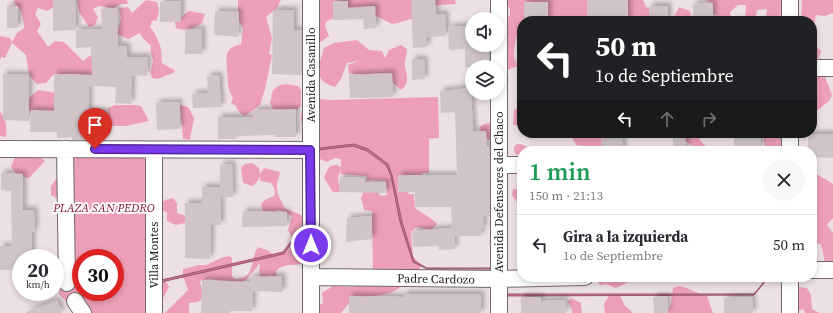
<!DOCTYPE html>
<html lang="es">
<head>
<meta charset="utf-8">
<style>
  body { margin:0; font-family:"Source Serif 4",serif; background:#f7f7f7; color:#2b2b33; height:100vh; display:flex; flex-direction:column; font-size:15px; white-space:nowrap }
  * { box-sizing:border-box; margin:0 }
  p { font-size:13px; color:#7c7c81 }
  .icon { flex:none; width:22px; height:22px; fill:none; stroke:currentColor; stroke-width:2; stroke-linecap:round; stroke-linejoin:round }
  .map { position:relative; flex:1; overflow:hidden }
  .side { position:absolute; left:517px; top:146px; width:300px; height:136px; display:flex; flex-direction:column; background:#fff; border-radius:16px; box-shadow:0 2px 6px #0003 }
  .side>* { flex:none }
  .banner { position:absolute; left:517px; top:16px; width:300px; height:122px; border-radius:16px; box-shadow:0 2px 6px #0003; background:#202124; color:#fff; overflow:hidden }
  .controls { position:absolute; left:465px; top:12px; display:grid; gap:8px }
  .controls a { display:grid; place-items:center; width:40px; height:40px; border-radius:50%; background:#fff; box-shadow:0 2px 6px #0003; font-size:20px }
  .speed { position:absolute; left:12px; top:249px; display:flex; gap:8px; font-size:20px; font-weight:700; text-align:center }
  .speed>* { display:grid; place-content:center; width:52px; height:52px; border-radius:50%; background:#fff; box-shadow:0 2px 6px #0003; line-height:1 }
  .speed small { font-size:10px; font-weight:400 }
  .speed .limit { border:6px solid #d22; background:#fff; color:#111 }
  .pin { position:absolute; display:grid; place-items:center; width:34px; height:34px; color:#fff; margin:-41px -17px; border-radius:50% 50% 50% 0; rotate:-45deg; box-shadow:0 0 4px #0007 }
  .pin .icon { rotate:45deg }
  .me { position:absolute; width:44px; margin:-22px; rotate:0deg; stroke-linejoin:round; filter:drop-shadow(0 0 3px #0008) }
  .turn { display:flex; align-items:center; gap:14px; height:84px; padding:0 12px; font-size:18px }
  .turn .icon { width:52px; height:52px; stroke-width:2.5 }
  .turn b { display:block; font-size:28px; line-height:34px }
  .lanes { display:flex; align-items:center; height:38px; padding:0 12px; background:#0003; justify-content:center; gap:20px; direction:ltr }
  .lanes .off { opacity:.35 }
  .round { display:grid; place-items:center; flex:none; width:42px; height:42px; border-radius:21px; background:#f7f7f7 }
  .overview { display:flex; align-items:center; justify-content:space-between; height:68px; padding:0 12px }
  h1 { font-size:24px; font-weight:600; line-height:30px; color:#1e9e55 }
  ul { padding:0; list-style:none }
  li { display:flex; align-items:center; gap:12px; height:60px; padding:0 12px; border-top:1px solid #e1e1e2 }
  li div { flex:1 }
  li b { display:block; font-size:15px }
  li em { font-style:normal }
  .map>svg:first-child { display:block }
  .green { fill:#ee9fb8; fill-rule:evenodd }
  .water { fill:#cc708f; stroke:#9a586e }
  .building { fill:#d0c4c7; filter:url(#shadow) }
  .lines { fill:none; stroke-linecap:round; stroke-linejoin:round }
  .minor-casing { stroke:#72676a; stroke-width:18 }
  .minor { stroke:#fff; stroke-width:16 }
  .route-casing { stroke:#51269a; stroke-width:10 }
  .route { stroke:#7c3aed; stroke-width:7 }
  .labels { text-anchor:middle; stroke-width:3.5; stroke-linejoin:round; paint-order:stroke }
  .street-label { font-size:12px; fill:#252022; stroke:#fff }
  .park-label { font-size:12px; font-style:italic; fill:#87184a; stroke:#fff }
</style>
</head>
<body>
<div class="map">
<svg width="833" height="313" viewBox="0 0 833 313">
  <defs>
    <filter id="shadow"><feDropShadow dx="3.5" dy="-3.5" stdDeviation="2" flood-color="#0004"/></filter>
  </defs>
  <rect width="100%" height="100%" fill="#ede0e3"/>
  <path class="green" d="M15 0H54L53 7 48 11 38 8 35 14 41 24 37 31 48 47 55 41 64 42 83 61 91 55 100 59 92 81 78 74H54L46 83 37 84 29 75 26 55 12 43 5 58 1 57 0 61V36L10 38 12 42 17 33 24 28C24 18 21 8 13 2Z
    M77 0H127L128 4H121L113 8 99 6 93 9 98 17 95 25 89 27 79 12Z
    M146 0 157 2 159 10 157 20 152 21 150 27C154 31 161 45 161 50 162 55 161 58 162 63L174 70 175 72 158 79 152 78C149 71 153 67 153 60 152 55 150 53 151 46 148 42 142 39 140 33L128 39 117 34 121 18 119 8 128 7 132 13Z
    M238 0H281L276 9 266 17 272 38 269 54 272 55 265 89 260 105 245 116 240 113 235 105 231 104 233 98C227 88 228 81 227 70 226 57 224 48 241 44L243 28 238 19Z
    M316 0H455L456 4 429 6 417 17 398 23 392 24 376 16 341 14 326 22 325 26 329 36 319 43Z
    M504 0H643L646 7 652 9 656 21H559C550 11 534 21 522 21V29L519 28C517 31 513 54 514 57 515 61 517 63 517 66L508 70H502L507 20 510 14V9Z
    M705 0H782L780 21H765L767 9 757 10 755 21H745L746 5H738L730 12 731 20H725L713 14V3Z
    M802 0H833V13L825 16 816 15C813 26 811 43 821 51L818 61 812 62V21H801Z
    M679 7 690 11 692 21H675L674 17Z
    M189 11 205 14 202 23C192 29 187 32 176 28L175 22Z
    M357 40 369 50 382 51 385 58 389 50 401 45 407 49C407 55 404 61 405 66 407 76 410 83 401 90L392 82 358 74H349L348 65 358 61 347 63 341 79 335 87C311 80 319 66 324 48L334 43Z
    M812 75 825 77 832 95 829 101 818 110 812 108Z
    M287 84 298 86 301 90V106L294 112 274 111 270 103 273 90 280 85Z
    M38 90 51 92 63 96 55 110 35 114 29 111V98Z
    M438 97 439 138 422 139H429V173H422L423 178 407 194H414L415 208C420 212 435 220 437 224L431 230 416 227 411 232 413 257 421 264 419 271 373 275 372 211 364 210 361 198 365 189H374L381 196 387 195 386 181 367 180V176L341 174V170L338 177 340 192H333L324 178C327 169 331 161 341 167V159L335 158 327 162 315 157C312 145 294 120 304 109 308 105 313 102 317 99L330 100Z
    M115 105C124 106 133 104 141 106L149 121 126 126H111L107 122 108 108Z
    M180 105 188 107 194 118 190 140 183 139Z
    M522 106V126L513 125 514 110Z
    M0 111C6 119 7 126 6 137L0 136Z
    M490 123 494 125 492 142C486 138 480 136 480 127L484 124Z
    M573 133H619L618 136 606 149 576 145 571 136Z
    M676 133H697C701 145 706 147 718 149L720 151H698Z
    M765 133H797L787 151H765L764 139Z
    M517 144H521L536 151H522V159L514 152V147Z
    M38 155 45 161 29 178 18 176 11 167 15 157Z
    M119 156H145L148 159 157 280H165L169 287 155 313H79L71 307 59 294 58 199 51 195V186L56 179 58 180V157L119 158ZM81 258H115V292H81Z
    M252 163 259 168 260 174 264 168 280 172C280 176 277 180 277 184 276 193 281 201 285 208 294 214 309 213 305 228 305 231 302 233 301 236L305 248 304 263C294 267 285 262 276 271L277 276 275 281 271 275 268 278 261 279 259 273 260 263 247 279 239 285 210 279 200 281 202 292 206 295 198 302 189 303V313H165L188 290 183 276V269L200 265H206L221 258 229 256 232 258V276L235 279C257 278 249 260 258 247L269 251 273 255 284 254 293 246 294 242 288 230 292 216 279 210 274 212 263 211 261 204 265 200 274 196C276 191 274 187 271 183L260 181V176L257 182 252 186 243 183 241 167 245 164Z
    M812 171 833 184V218L827 225 833 233V261L825 263 821 244 812 243V212L817 202 812 197Z
    M513 189H522V209L512 195Z
    M173 198 177 203V213L186 216 185 223 176 225 167 221V212L162 211 160 205 165 200Z
    M594 277H660L653 281H631L616 288 606 284 600 285Z
    M370 283C381 288 388 281 402 285 394 296 367 297 354 297L341 313H317L319 305 323 303 322 293 333 286 352 287Z
    M679 286C689 288 697 293 707 296L713 313H668V309L671 305 673 288Z
    M799 287 807 288 811 295 812 309 819 313H805L803 308 802 310H796L794 298Z
    M609 296H620L625 306 633 313H605L604 304Z
    M571 298 581 303 582 313H572V309L568 302Z"/>
  <path class="water" d="M354 144 368 149 388 164 392 175 402 222 414 261 427 268H507V294H754L763 283 765 277 764 283 754 295 506 296V269H427L413 262 400 222 391 176 386 165 367 151 353 146 318 150 305 231 295 239 284 254 157 283V281L283 252 295 236 304 230 312 149Z"/>
  <path class="building" d="M53 0H75L76 30 53 31Z
    M411 0H435L436 14H445L446 36 427 37V47L413 48Z
    M587 0H628V21H587Z
    M181 1V22H160V2Z
    M333 1H348V8L375 6 376 28 364 29 363 19 333 20Z
    M524 2H548V21H524Z
    M713 3V21H693V4Z
    M7 6H18V28H7Z
    M649 6H668V21H649Z
    M117 8 118 46H127V57H148L147 76 132 75 131 104 115 103 116 87 89 86V112L105 111V128L91 129V140H72V137L57 138V132H30L31 110 54 111V74L92 75 91 47 76 48V30L102 29 101 9Z
    M273 10H294V30H302V75L272 74Z
    M215 11 239 12 238 37 214 35Z
    M472 26V45H480V49H489V67H465V49L449 50 448 27Z
    M185 29H202V54H185Z
    M412 59H424L425 79 412 80Z
    M392 73 393 97 350 98 349 75Z
    M3 74 29 75V121L3 120Z
    M219 75 221 107 193 108 192 94 208 93 207 76Z
    M471 88 473 131H486L487 146H489L490 216H483L484 229H481V236H454L455 249 439 250V246L413 247 412 231 452 228 451 207H415V192H398V175H457L455 112 441 113 440 91Z
    M179 102 180 129 157 130 156 103Z
    M296 109V137H275V135L236 136V139H218V117H253V110Z
    M673 133H685L686 151H673Z
    M734 133H760L761 148H734Z
    M808 134H833V158L812 157V151H808Z
    M622 136 623 151H602L601 137Z
    M232 164 233 197H220V165Z
    M1 173 23 174V210H34L35 232H32V258H21V270H0V246H12L11 191 1 190Z
    M340 177 365 178V182H386V193L339 192Z
    M202 187H220L221 225H211L210 259 185 258V203H202Z
    M243 211 287 212V226L242 227Z
    M372 216V239L346 242 347 218Z
    M282 276V292L253 291 252 311H230V313H201L202 280 250 282V277Z
    M404 294H481V313H349V296L404 297Z
    M667 296 668 313H654L653 297Z
    M521 297H541V301L565 300 566 313H521Z
    M752 297 753 313H724V298Z
    M57 300 62 313H26V312Z"/>
  <g class="lines">
    <g class="minor-casing">
      <path id="minor" d="M311 0V313
        M499 0V313
        M790 0V21
        M812 68H833
        M0 149 310 150
        M65 149 67 283
        M790 151V133
        M500 165H522
        M812 270H833
        M311 277 499 279 585 277
        M75 301 83 313
        M154 313V150
        M790 313V277"/>
    </g>
    <use href="#minor" class="minor"/>
  </g>
  <g class="lines">
    <g class="route-casing">
      <path id="route" d="M95 149 310 150 311 245"/>
    </g>
    <use href="#route" class="route"/>
  </g>
  <g class="labels">
    <g class="street-label">
      <text transform="translate(311 75) rotate(-90)" y="4">Avenida Casanillo</text>
      <text transform="translate(499 192) rotate(-90)" y="4">Avenida Defensores del Chaco</text>
      <text transform="translate(154 255) rotate(-90)" y="4">Villa Montes</text>
      <text transform="translate(436 279) rotate(1)" y="4">Padre Cardozo</text>
    </g>
    <g class="park-label">
      <text x="104" y="212">PLAZA SAN PEDRO</text>
    </g>
  </g>
</svg>
<div class="controls">
<a><svg class="icon" aria-label="sound" viewBox="0 0 24 24"><path d="M4 9h4l5-4v14l-5-4H4zM17 9q2 3 0 6"/></svg></a>
<a><svg class="icon" aria-label="layers" viewBox="0 0 24 24"><path d="M12 4l9 5-9 5-9-5zM3 14l9 5 9-5"/></svg></a>
</div>
<div class="speed"><div>20<small>km/h</small></div><div class="limit">30</div></div>
<div class="pin" style="left:95px;top:149px;background:#d93025"><svg class="icon" aria-label="arrive" viewBox="0 0 24 24"><path d="M6 21V4h12l-3 4 3 4H6"/></svg></div>
<svg class="me" style="left:311px;top:245px" viewBox="-20 -20 40 40"><circle r="17" fill="#7c3aed" stroke="#fff" stroke-width="3"/><path d="M0-11L8 9 0 5-8 9z" fill="#fff"/></svg>
<div class="banner">
<div class="turn"><svg class="icon" aria-label="left" viewBox="0 0 24 24"><path d="M17 20v-9H6M10 6l-5 5 5 5"/></svg><div><b>50 m</b>1o de Septiembre</div></div>
<div class="lanes"><svg class="icon" aria-label="left" viewBox="0 0 24 24"><path d="M17 20v-9H6M10 6l-5 5 5 5"/></svg><svg class="icon off" aria-label="ahead" viewBox="0 0 24 24"><path d="M12 20V5M6 11l6-6 6 6"/></svg><svg class="icon off" aria-label="right" viewBox="0 0 24 24"><path d="M7 20v-9h11M14 6l5 5-5 5"/></svg></div>
</div>
<section class="side">
<div class="overview"><div><h1>1 min</h1><p>150 m · 21:13</p></div><a class="round"><svg class="icon" aria-label="close" viewBox="0 0 24 24"><path d="M6 6l12 12M18 6L6 18"/></svg></a></div>
<ul>
<li><svg class="icon" aria-label="left" viewBox="0 0 24 24"><path d="M17 20v-9H6M10 6l-5 5 5 5"/></svg><div><b>Gira a la izquierda</b><p>1o de Septiembre</p></div><em>50 m</em></li>
</ul>
</section>
</div>
</body>
</html>
